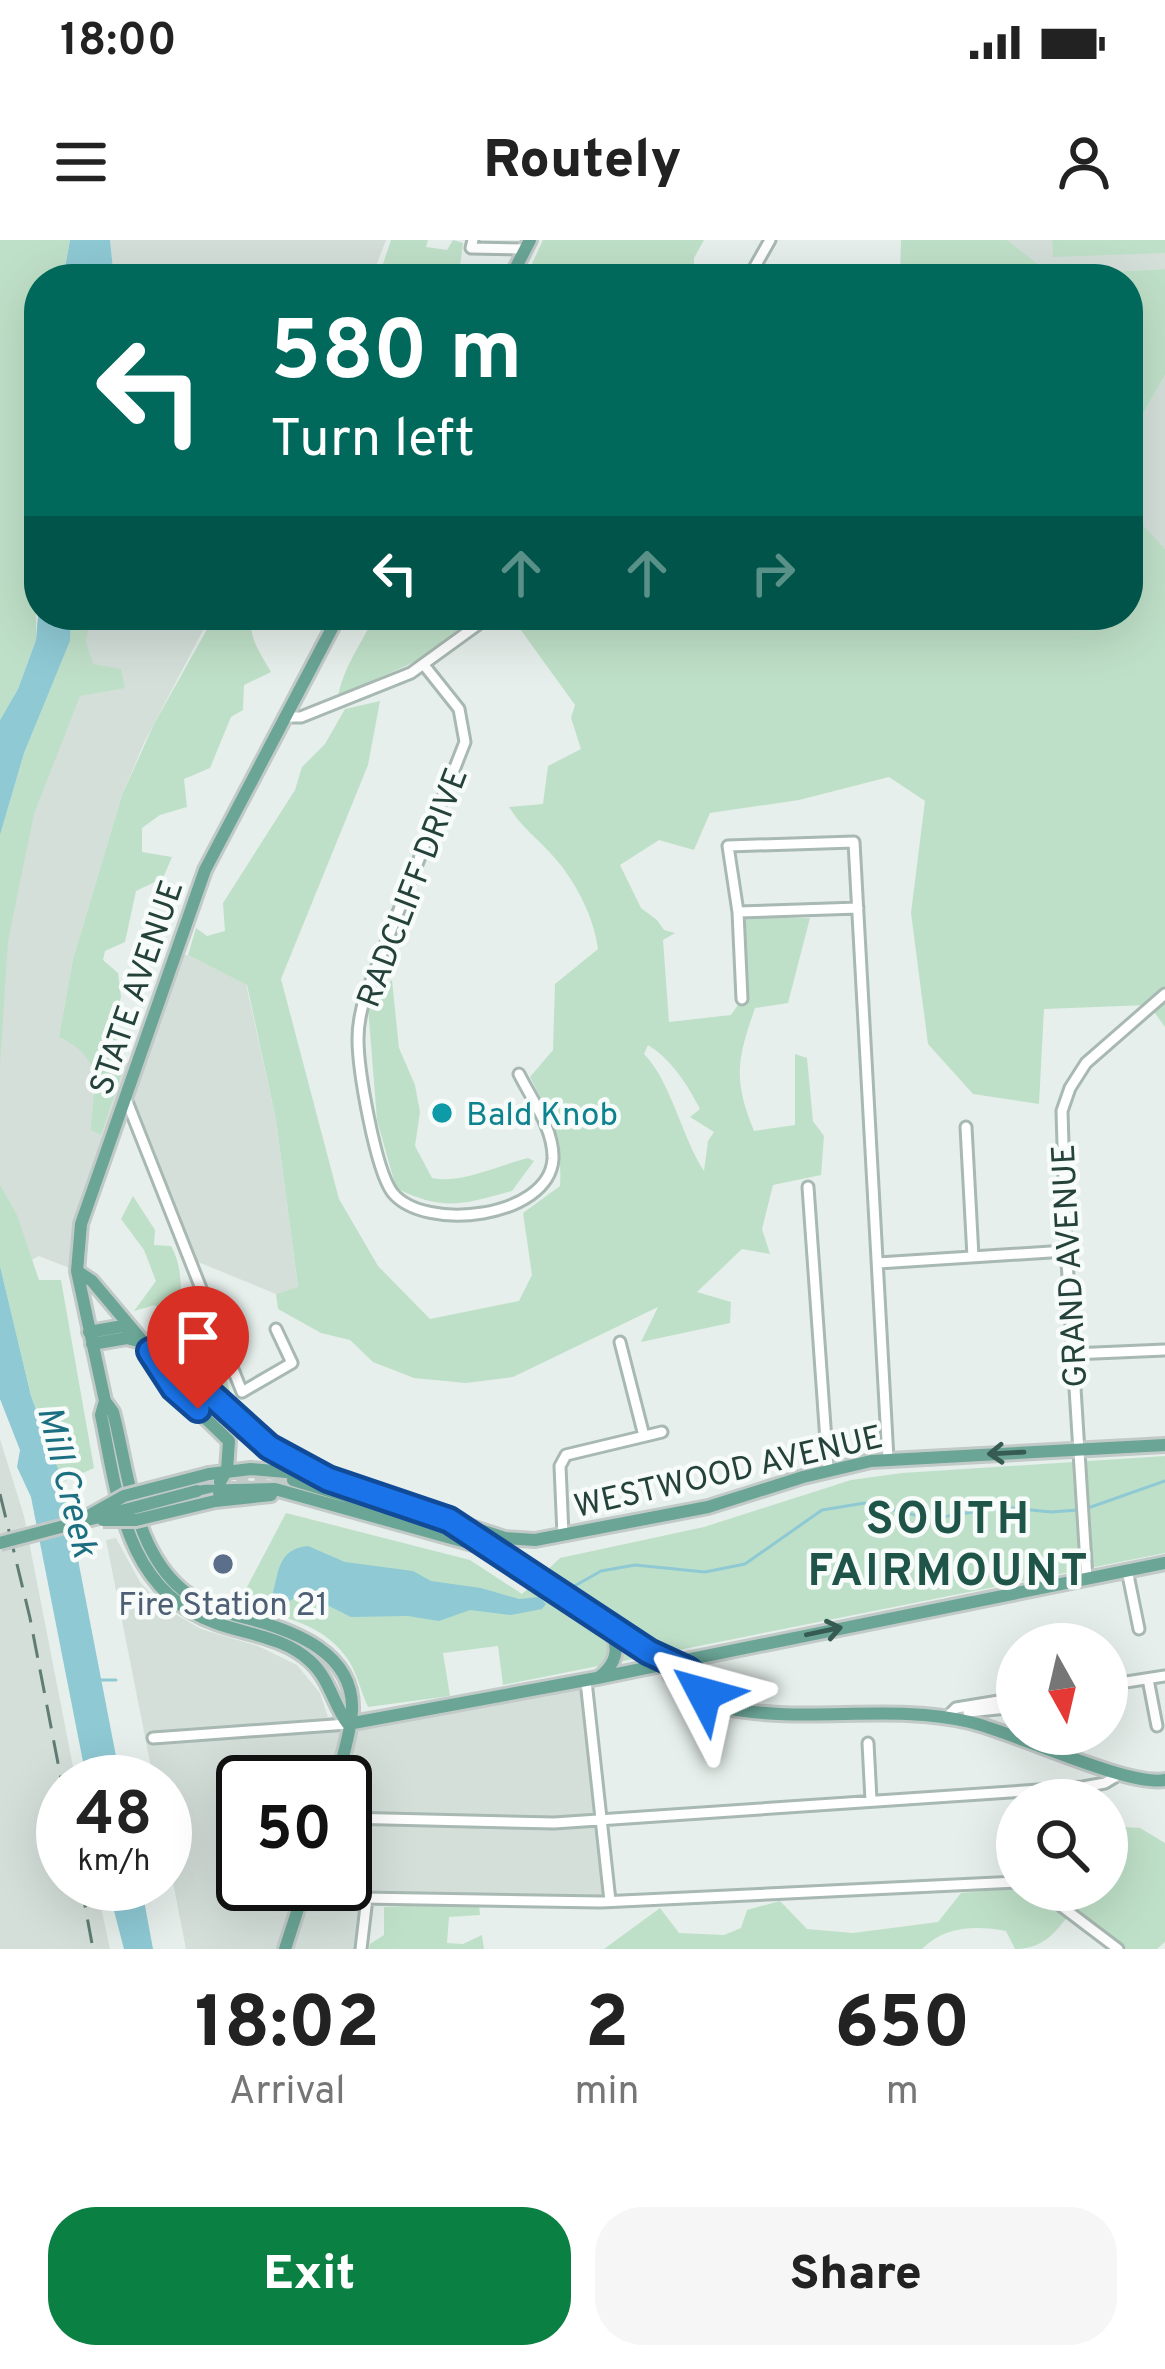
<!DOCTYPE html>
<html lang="en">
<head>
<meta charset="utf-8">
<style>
  body { margin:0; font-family:Overpass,sans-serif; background:#f6f6f6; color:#222; height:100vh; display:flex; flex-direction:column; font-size:45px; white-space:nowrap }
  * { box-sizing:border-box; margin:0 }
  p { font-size:39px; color:#767676 }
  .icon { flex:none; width:66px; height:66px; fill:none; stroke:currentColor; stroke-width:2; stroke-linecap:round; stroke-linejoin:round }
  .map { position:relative; height:1709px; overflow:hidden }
  .sheet { display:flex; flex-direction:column; background:#fff; flex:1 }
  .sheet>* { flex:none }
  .banner { position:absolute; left:24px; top:24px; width:1119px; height:366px; border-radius:48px; box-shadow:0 12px 48px #0002; background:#00695c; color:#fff; overflow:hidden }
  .needle { width:78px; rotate:172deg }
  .controls { position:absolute; left:996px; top:1383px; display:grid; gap:24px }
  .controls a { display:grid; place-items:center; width:132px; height:132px; border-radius:50%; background:#fff; box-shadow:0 12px 48px #0002; font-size:60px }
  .speed { position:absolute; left:36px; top:1515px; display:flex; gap:24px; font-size:60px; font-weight:700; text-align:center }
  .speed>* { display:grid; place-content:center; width:156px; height:156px; border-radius:50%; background:#fff; box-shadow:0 12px 48px #0002; line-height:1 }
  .speed small { font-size:30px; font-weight:400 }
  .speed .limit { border:6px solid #111; border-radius:18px; background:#fff; color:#111 }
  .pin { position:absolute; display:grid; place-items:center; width:102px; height:102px; color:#fff; margin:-123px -51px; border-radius:50% 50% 50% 0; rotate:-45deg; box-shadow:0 0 12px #0007 }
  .pin .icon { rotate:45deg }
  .me { position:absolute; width:132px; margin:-66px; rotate:309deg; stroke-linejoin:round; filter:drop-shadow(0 0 9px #0008) }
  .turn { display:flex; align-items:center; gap:42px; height:252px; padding:0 48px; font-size:54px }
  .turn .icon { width:156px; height:156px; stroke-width:2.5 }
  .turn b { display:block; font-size:84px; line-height:102px }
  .lanes { display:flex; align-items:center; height:114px; padding:0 48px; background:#0003; justify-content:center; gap:60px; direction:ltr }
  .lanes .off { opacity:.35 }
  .eta { display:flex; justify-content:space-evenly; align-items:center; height:204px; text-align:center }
  .eta b { font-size:72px; font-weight:800; line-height:84px }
  .cta { display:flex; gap:24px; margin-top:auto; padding:24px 48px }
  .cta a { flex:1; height:138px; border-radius:48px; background:#0b8043; color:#fff; font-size:48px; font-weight:800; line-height:138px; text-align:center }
  .cta a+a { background:#f6f6f6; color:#222 }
  .status { display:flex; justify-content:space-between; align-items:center; height:84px; padding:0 60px; background:#fff; direction:ltr }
  .status svg { height:33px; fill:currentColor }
  header { display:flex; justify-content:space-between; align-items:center; height:156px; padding:0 48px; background:#fff; font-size:54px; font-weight:800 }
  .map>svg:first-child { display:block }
  .built { fill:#d4dfda; fill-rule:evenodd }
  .green { fill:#bfe0c8; fill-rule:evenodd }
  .water { fill:#8ec9d4 }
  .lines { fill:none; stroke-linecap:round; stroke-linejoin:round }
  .stream { stroke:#8ec9d4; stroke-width:3 }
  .major-tunnel { stroke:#bfccc8; stroke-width:12; stroke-dasharray:12 6; stroke-linecap:butt }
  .minor-casing { stroke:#a8b8b2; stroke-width:15 }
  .major-casing { stroke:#c2cac8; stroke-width:18 }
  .minor { stroke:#fff; stroke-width:9 }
  .major { stroke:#6aa596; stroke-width:12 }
  .rail { stroke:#5f7d75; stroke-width:3; stroke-dasharray:24 12; stroke-linecap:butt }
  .major-bridge-casing { stroke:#c2cac8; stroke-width:18; stroke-linecap:butt }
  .major-bridge { stroke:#6aa596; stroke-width:12 }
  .oneway { stroke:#365b51 }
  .route-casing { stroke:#114b97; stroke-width:30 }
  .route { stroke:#1a73e8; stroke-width:21 }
  .culture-dot { fill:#0f9aa8; stroke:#f7fbf9; stroke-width:4.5 }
  .service-dot { fill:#5c6f8a; stroke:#f7fbf9; stroke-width:4.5 }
  .labels { text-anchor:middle; stroke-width:9; stroke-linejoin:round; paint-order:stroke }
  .street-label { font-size:33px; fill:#24423a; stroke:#f7fbf9 }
  .culture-label { font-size:33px; fill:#0d838f; stroke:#f7fbf9; text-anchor:start }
  .service-label { font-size:33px; fill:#4e5e75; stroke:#f7fbf9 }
  .water-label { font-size:36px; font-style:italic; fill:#1c6f80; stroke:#f7fbf9 }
  .district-label { font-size:45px; font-weight:bold; letter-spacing:3px; fill:#1f5548; stroke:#f7fbf9 }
</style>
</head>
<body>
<div class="status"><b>18:00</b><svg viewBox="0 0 49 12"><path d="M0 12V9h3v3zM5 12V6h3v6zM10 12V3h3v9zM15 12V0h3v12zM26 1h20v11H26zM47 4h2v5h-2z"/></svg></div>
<header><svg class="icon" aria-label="menu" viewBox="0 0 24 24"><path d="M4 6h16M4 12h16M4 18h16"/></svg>Routely<svg class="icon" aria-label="person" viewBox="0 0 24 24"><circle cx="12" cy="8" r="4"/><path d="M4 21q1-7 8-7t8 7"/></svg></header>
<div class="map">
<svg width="1165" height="1709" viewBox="0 0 1165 1709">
  <rect width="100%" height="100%" fill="#e6efeb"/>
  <path class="built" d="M110 0H386L371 39H114Z
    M1007 0H1165V29L1052 35Z
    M1165 135V309L1128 270V200Z
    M71 375H211L144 503 122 555 73 719 59 797 99 816 137 825 175 716 188 715 246 744 276 880 298 1048 276 1054 191 1019 135 875 118 878 81 984 77 1031 39 1016 4 1035 0 1026V595L24 513 70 401Z
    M0 1199 24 1276 76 1542H63V1644H96L110 1709H0Z
    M116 1298 140 1342 163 1367 201 1389 258 1406 297 1425 320 1453 328 1477 583 1437 606 1656 366 1653 358 1709H186L165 1601V1542H154L106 1300ZM243 1542H345V1644H243Z"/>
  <path class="green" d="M0 0H70L63 39H39L36 400 18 449 0 480Z
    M391 0H428L426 7 447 10 453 0 463 3 460 26 468 39 424 34 422 39H378Z
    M543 0H704L694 18V39H525Z
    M901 0H1007L1052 35 1165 29V135L1128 200V39H900Z
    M1052 0H1165V13L1053 17Z
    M1128 269 1165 309V787L1149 765 1044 769 1039 864 973 854 928 804 911 673 925 561 889 537 799 560 710 573 694 610 659 600 620 625 641 668 657 680 664 690 675 693 663 700 669 782 731 775 744 756 743 678H810L788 763 755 768C737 820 733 839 754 891L795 885V814L807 818 813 881 824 896 821 935 773 945 762 989 770 1014 742 1009 697 1052 731 1062 730 1083 641 1102 658 1067 513 1137 466 1143 414 1138 373 1122 350 1100 321 1093 278 1069 276 1054 298 1047 276 880 247 745 188 715 196 688 207 696 225 691 223 663 295 550 302 527 325 504 345 469 380 461 368 525 281 739 339 959 378 1026 430 1079 519 1061 532 1035 523 973 560 946C563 905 549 873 530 837L553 810 555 744 598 709C594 677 575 640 553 616 537 598 521 587 509 567L543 564 548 526 581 509 571 478 575 465 510 375H1128ZM648 805C672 820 687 844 700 869L690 877 714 892 708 901 704 931C682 898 671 841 644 814Z
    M71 375H90L86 402 93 424 121 429 125 448 80 456 34 574 8 701 0 826V595L24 513 70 401Z
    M215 375H252C247 396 261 414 271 432L244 445 243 470 231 477 210 528 184 539 187 567 160 575 142 588V612L172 617 163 638 136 651 125 702 105 711 103 720 118 733 121 757 114 781 122 833 101 895 91 890C93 845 106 819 59 797L73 719 122 555 154 484Z
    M375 375H477L428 416 338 456C344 426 362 403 375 375Z
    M392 740 399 808 415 845 420 872 415 906 432 938C463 944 498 925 528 918L534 921 512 951C463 964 444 972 396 948L377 880 368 767 377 751Z
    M0 945 17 975 39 1040H61L94 1228 63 1242 31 1156 0 1026Z
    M133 956 155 990 154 1005 171 1006C191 1042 170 1073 194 1114L218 1113 232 1158 175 1112 180 1103 155 1065 134 1071 156 1041 144 1010 121 979Z
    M1165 1216V1313L503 1445 498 1406 443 1413 450 1456 368 1467C361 1452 358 1436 349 1421 324 1382 279 1376 238 1364L286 1273 470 1320 522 1354 560 1318 704 1287 851 1240 902 1233Z
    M1107 1586 1140 1588 1165 1603V1702L1157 1709H1105L1108 1704 1069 1675C1054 1694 1042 1709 1015 1709L1006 1691C976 1685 944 1686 922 1709H604L660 1668 679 1693 724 1695 741 1688 747 1670 780 1661 807 1689 853 1693 938 1682 961 1653 1017 1648 1107 1650Z
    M479 1663 480 1675 449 1677 447 1703 463 1704 482 1695 484 1709H369L370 1704 384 1695V1667Z"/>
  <path class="water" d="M70 0H110L114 39H63Z
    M39 363V375H71L70 401 24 513 0 595V480L18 449 36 400Z
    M0 1026 31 1156 63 1242 121 1542H87L31 1257 17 1227 20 1210 0 1159Z
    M308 1306 345 1322 413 1331 431 1341 481 1348 519 1359 539 1357 546 1364 542 1369 511 1375 470 1370 439 1381 408 1376 351 1377 315 1359 298 1356 283 1365 272 1356C279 1333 277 1309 308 1306Z
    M107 1644H141L153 1709H124Z"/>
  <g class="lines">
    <path class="stream" d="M1088 1268 1165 1241
      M564 1352 601 1331 635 1325 705 1332 745 1324 822 1270 865 1263 931 1279 1002 1267 1051 1272 1078 1270
      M100 1440H116"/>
    <path class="major-tunnel" d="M219 1246 252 1240H293"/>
    <g class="minor-casing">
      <path id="minor" d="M473 0 471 8 525 9
        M748 39 770 0
        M424 425 459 469 465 502 366 754C361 769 358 784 358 799 358 830 375 928 392 952 424 993 549 978 553 919 554 889 532 860 519 834
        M286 477H301L411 433 491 375
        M738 672 858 668
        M742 759 738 672 728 606 854 602 888 1219
        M126 859 242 1152 292 1123 276 1089
        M966 887 973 1017
        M808 947 828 1229
        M878 1023 1066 1011
        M620 1102 644 1196
        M1072 1114 1165 1110
        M563 1295 560 1226 566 1215 662 1192
        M1127 1330 1139 1389
        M1087 1339 1066 1005 1062 871 1070 848 1086 823 1165 754
        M1148 1439 1157 1486
        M586 1441 610 1661
        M1107 1445 1165 1436
        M968 1472 1017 1467
        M946 1478 956 1468 1017 1458
        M153 1498 348 1484
        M868 1503 871 1560
        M345 1578 554 1583 1083 1547 1105 1543 1120 1534
        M1040 1650 1118 1709
        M302 1657 601 1662 1017 1642
        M361 1709 367 1658"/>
    </g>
    <g class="major-casing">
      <path id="major" d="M510 39 530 0
        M77 1031 92 1041 150 1110 186 1132 269 1207 328 1239 449 1280 649 1412 688 1430 700 1440 704 1453
        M89 1092 123 1086 130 1090
        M92 1104 127 1098 138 1101
        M154 1117 174 1148 229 1201 227 1230 220 1242
        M105 1161 101 1175C118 1257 125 1351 216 1383 249 1395 284 1397 310 1421 330 1439 333 1464 348 1484
        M209 1234 251 1229 309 1234
        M293 1240 447 1287
        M197 1251 275 1249 480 1306
        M215 1261 271 1255
        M465 1285 505 1298 535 1300 708 1267 803 1237 871 1221 1165 1205
        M669 1423 670 1435C687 1449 707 1459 727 1468 806 1484 891 1463 970 1482 1016 1493 1128 1547 1165 1540
        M598 1438C617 1424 620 1409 610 1389
        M348 1484 597 1438 1165 1323
        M336 1542C342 1519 351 1493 352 1470 354 1413 294 1391 250 1379 223 1372 196 1364 176 1344 132 1301 128 1229 113 1172L105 1161 77 1031 81 984 205 630 339 375
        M285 1709 306 1644"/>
    </g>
    <use href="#minor" class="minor"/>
    <use href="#major" class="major"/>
    <path class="rail" d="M0 1254 30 1378 63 1549
      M81 1644 93 1709"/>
    <g class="major-bridge-casing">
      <path id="major-bridge" d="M90 1275 124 1256 209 1234
        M103 1280H136L215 1261
        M0 1303 197 1251"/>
    </g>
    <use href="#major-bridge" class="major-bridge"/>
  </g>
  <defs><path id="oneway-shaft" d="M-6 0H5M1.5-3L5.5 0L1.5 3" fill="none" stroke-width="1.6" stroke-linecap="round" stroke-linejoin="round" transform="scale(3)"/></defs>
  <g class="oneway">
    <use href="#oneway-shaft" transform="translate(1006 1213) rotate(177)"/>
    <use href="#oneway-shaft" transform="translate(824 1391) rotate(-12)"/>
  </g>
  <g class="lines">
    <g class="route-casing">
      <path id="route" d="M198 1169 174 1148 150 1111 186 1132 269 1207 328 1239 449 1280 649 1412 688 1430 700 1441 704 1454"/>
    </g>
    <use href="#route" class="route"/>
  </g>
  <circle class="culture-dot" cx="442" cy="873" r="12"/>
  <circle class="service-dot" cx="223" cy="1324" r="12"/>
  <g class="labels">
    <g class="street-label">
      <text transform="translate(411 647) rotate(-69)" y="12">RADCLIFF DRIVE</text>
      <text transform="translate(135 747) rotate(-71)" y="12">STATE AVENUE</text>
      <text transform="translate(1068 1026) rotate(-93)" y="12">GRAND AVENUE</text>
      <text transform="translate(728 1230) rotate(-13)" y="12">WESTWOOD AVENUE</text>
    </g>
    <g class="culture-label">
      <text x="466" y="885">Bald Knob</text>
    </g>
    <g class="service-label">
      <text x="223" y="1375">Fire Station 21</text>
    </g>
    <g class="water-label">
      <text transform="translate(69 1241) rotate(76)" y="13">Mill Creek</text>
    </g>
    <g class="district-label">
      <text x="949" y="1293">SOUTH<tspan x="949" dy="52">FAIRMOUNT</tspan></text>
    </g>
  </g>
</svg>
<div class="controls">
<a><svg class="needle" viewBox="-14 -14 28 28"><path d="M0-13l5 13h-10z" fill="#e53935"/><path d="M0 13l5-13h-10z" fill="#767676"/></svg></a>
<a><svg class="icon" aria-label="search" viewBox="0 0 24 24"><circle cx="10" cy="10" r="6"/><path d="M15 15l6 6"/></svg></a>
</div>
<div class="speed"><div>48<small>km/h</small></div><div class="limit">50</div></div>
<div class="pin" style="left:198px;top:1169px;background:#d93025"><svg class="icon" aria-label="arrive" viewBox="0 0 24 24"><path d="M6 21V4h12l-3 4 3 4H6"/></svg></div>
<svg class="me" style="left:704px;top:1454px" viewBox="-20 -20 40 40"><path d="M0-17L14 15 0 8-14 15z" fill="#1a73e8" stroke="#fff" stroke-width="4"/></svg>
<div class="banner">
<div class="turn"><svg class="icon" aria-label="left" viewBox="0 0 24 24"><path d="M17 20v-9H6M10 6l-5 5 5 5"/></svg><div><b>580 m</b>Turn left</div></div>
<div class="lanes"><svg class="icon" aria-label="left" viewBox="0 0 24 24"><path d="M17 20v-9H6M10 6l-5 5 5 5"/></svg><svg class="icon off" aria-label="ahead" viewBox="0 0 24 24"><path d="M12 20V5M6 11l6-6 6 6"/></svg><svg class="icon off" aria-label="ahead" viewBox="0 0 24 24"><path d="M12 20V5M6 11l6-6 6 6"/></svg><svg class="icon off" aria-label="right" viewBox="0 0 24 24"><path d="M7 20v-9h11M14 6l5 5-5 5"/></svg></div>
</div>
</div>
<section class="sheet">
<div class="eta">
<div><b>18:02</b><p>Arrival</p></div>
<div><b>2</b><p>min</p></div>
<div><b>650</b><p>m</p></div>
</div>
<div class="cta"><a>Exit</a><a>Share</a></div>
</section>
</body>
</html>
